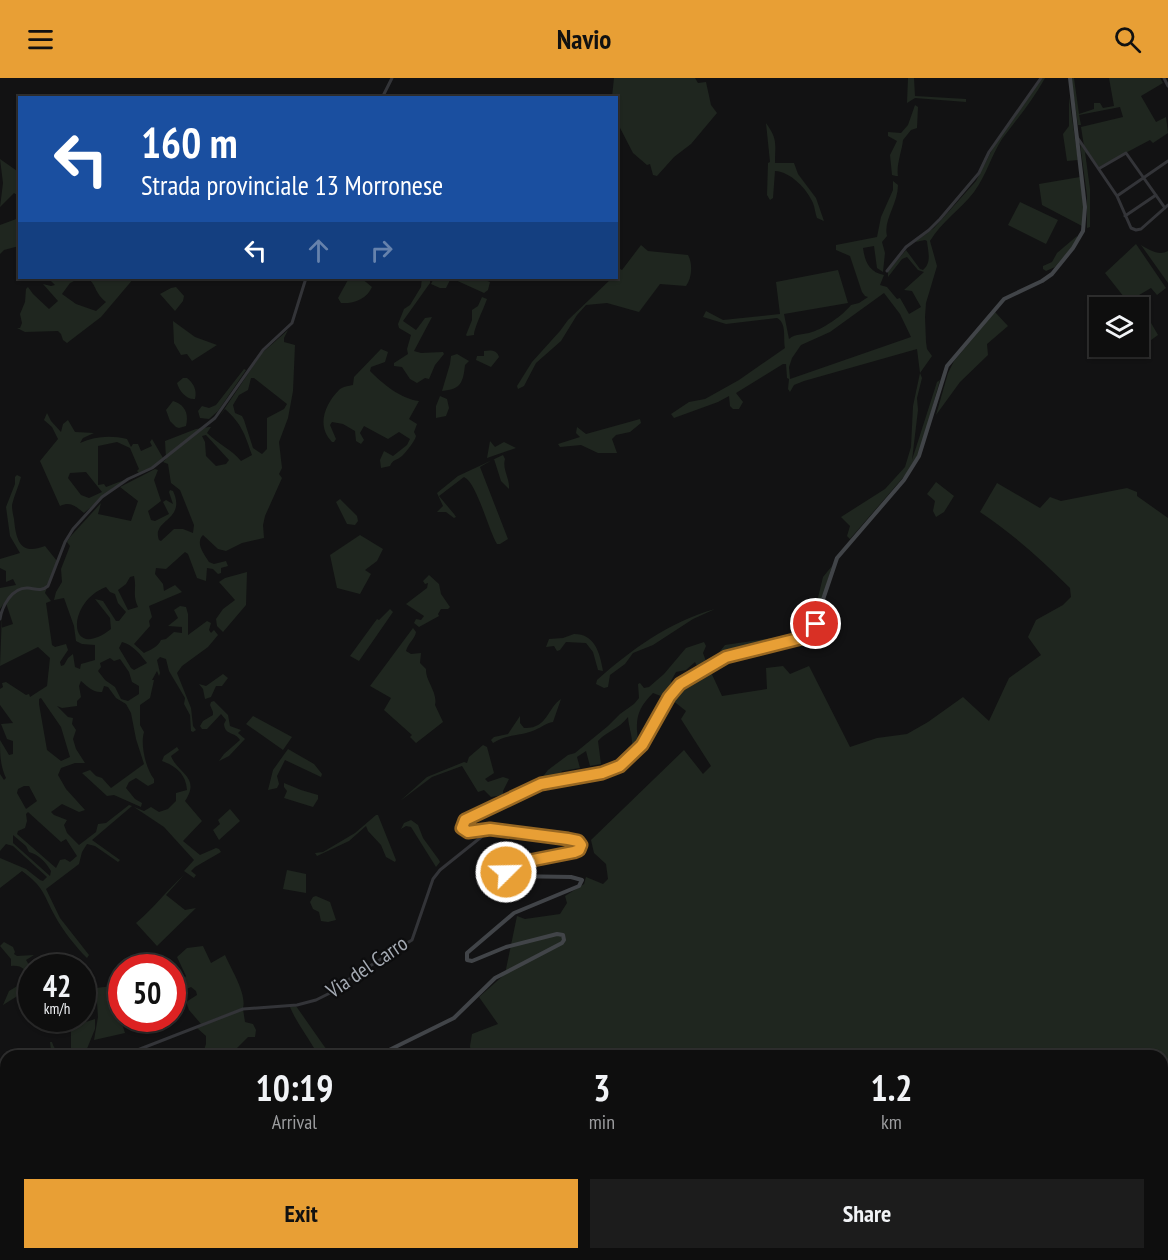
<!DOCTYPE html>
<html lang="en">
<head>
<meta charset="utf-8">
<style>
  body { margin:0; font-family:"PT Sans Narrow",sans-serif; background:#1c1c1c; color:#f1f3f6; height:100vh; display:flex; flex-direction:column; font-size:22px; white-space:nowrap }
  * { box-sizing:border-box; margin:0 }
  p { font-size:20px; color:#9b9c9e }
  .icon { flex:none; width:33px; height:33px; fill:none; stroke:currentColor; stroke-width:2; stroke-linecap:round; stroke-linejoin:round }
  .map { position:relative; flex:1; overflow:hidden }
  .drawer { position:absolute; left:0px; top:972px; width:1168px; height:210px; display:flex; flex-direction:column; background:#0e0e0e; border-radius:18px 18px 0 0; box-shadow:0 2px 4px #0004,0 0 0 2px #2e2e2e }
  .drawer>* { flex:none }
  .banner { position:absolute; left:18px; top:18px; width:600px; height:183px; border-radius:0px; box-shadow:0 2px 4px #0004,0 0 0 2px #2e2e2e; background:#1a4fa0; color:#fff; overflow:hidden }
  .buttons { position:absolute; left:1089px; top:219px; display:grid; gap:12px }
  .buttons a { display:grid; place-items:center; width:60px; height:60px; border-radius:0px; background:#0e0e0e; box-shadow:0 2px 4px #0004,0 0 0 2px #2e2e2e; font-size:30px }
  .speed { position:absolute; left:18px; top:876px; display:flex; gap:12px; font-size:30px; font-weight:700; text-align:center }
  .speed>* { display:grid; place-content:center; width:78px; height:78px; border-radius:50%; background:#0e0e0e; box-shadow:0 2px 4px #0004,0 0 0 2px #2e2e2e; line-height:1 }
  .speed small { font-size:15px; font-weight:400 }
  .speed .limit { border:9px solid #d22; background:#fff; color:#111 }
  .pin { position:absolute; display:grid; place-items:center; width:51px; height:51px; color:#fff; margin:-26px; border:3px solid #fff; border-radius:50%; box-shadow:0 2px 6px #0007 }
  .me { position:absolute; width:66px; margin:-33px; rotate:67deg; stroke-linejoin:round; filter:drop-shadow(0 0 4px #0008) }
  .turn { display:flex; align-items:center; gap:21px; height:126px; padding:0 24px; font-size:27px }
  .turn .icon { width:78px; height:78px; stroke-width:2.5 }
  .turn b { display:block; font-size:42px; line-height:51px }
  .lanes { display:flex; align-items:center; height:57px; padding:0 24px; background:#0003; justify-content:center; gap:30px; direction:ltr }
  .lanes .off { opacity:.35 }
  .eta { display:flex; justify-content:space-evenly; align-items:center; height:102px; text-align:center }
  .eta b { font-size:36px; font-weight:800; line-height:42px }
  .action { display:flex; gap:12px; margin-top:auto; padding:12px 24px }
  .action a { flex:1; height:69px; border-radius:0px; background:#e89f35; color:#111; font-size:24px; font-weight:800; line-height:69px; text-align:center }
  .action a+a { background:#1c1c1c; color:#f1f3f6 }
  header { display:flex; justify-content:space-between; align-items:center; height:78px; padding:0 24px; background:#e89f35; color:#111; font-size:27px; font-weight:800 }
  .map>svg:first-child { display:block }
  .green { fill:#1f261f; fill-rule:evenodd }
  .lines { fill:none; stroke-linecap:round; stroke-linejoin:round }
  .street { stroke:#333438; stroke-width:3 }
  .secondary { stroke:#414448; stroke-width:4 }
  .route-casing { stroke:#976722; stroke-width:15 }
  .route { stroke:#e89f35; stroke-width:10 }
  .labels { text-anchor:middle; stroke-width:4.5; stroke-linejoin:round; paint-order:stroke }
  .street-label { font-size:21px; fill:#a4aab3; stroke:#0d0d0e }
</style>
</head>
<body>
<header><svg class="icon" aria-label="menu" viewBox="0 0 24 24"><path d="M4 6h16M4 12h16M4 18h16"/></svg>Navio<svg class="icon" aria-label="search" viewBox="0 0 24 24"><circle cx="10" cy="10" r="6"/><path d="M15 15l6 6"/></svg></header>
<div class="map">
<svg width="1168" height="1182" viewBox="0 0 1168 1182">
  <rect width="100%" height="100%" fill="#121213"/>
  <path class="green" d="M614 0H695L698 5 706 4 711 27 717 35 691 66 674 79 657 98 653 97 650 86 647 87 633 75 617 44 616 20 612 19Z
    M908 0H914L915 18 966 21V24L915 20 907 25Z
    M1042 0H1045C1033 22 1017 41 1002 61 991 78 986 98 974 114 961 131 941 144 930 163L937 188 926 225 925 239 926 264 927 271 932 278 920 295 922 300 917 320 918 332 912 382 937 304 940 302 920 373 907 395 850 461 847 458 850 448 841 439 885 411 905 389 911 369 913 328 920 295 917 271 804 303 794 307 790 314 788 311 789 301 787 300 786 286H783L736 315 743 324 739 331H733L730 328 729 318 718 324 674 340 671 336 689 324 705 321 739 302 785 270C783 260 787 245 777 240L726 246 703 239 706 233 723 242 780 236 776 204 838 192 848 225 784 236 789 261C796 255 804 257 812 254 825 250 843 237 851 227L859 225 868 219 865 218 862 214 850 178 836 172V167L877 159 881 139 893 112V103L898 107C898 126 883 142 887 158L882 164 885 175 883 194 877 190 874 168 863 170C865 184 869 194 884 197L880 207 887 209 897 221 900 220 909 236 921 229 912 213 904 212 924 194 918 192 907 179 902 181 888 199V193L906 172 920 191 923 192C932 184 928 174 927 163L925 162 915 164 934 150 976 103 994 68ZM884 215 900 236 911 259 790 301 789 289 792 280 801 267 830 254Z
    M1071 0H1074L1079 36 1094 31V25H1100L1103 30 1114 28 1109 0H1160L1163 5 1141 18 1156 44 1166 39 1168 55 1153 65 1150 62 1099 89 1084 68 1081 49 1123 39 1120 29 1079 37 1081 47H1078Z
    M1069 19 1078 82 1067 83 1063 56 1069 48Z
    M915 27 918 29 917 50 911 52 903 62C902 73 896 87 898 98H896L892 97 890 77 897 63 888 58V54L901 55 908 47Z
    M766 45C778 62 775 65 775 85H794L798 96 816 120 824 143 817 140C815 135 815 130 813 125 807 111 791 94 775 93L773 120 770 122 767 117 768 85 770 84Z
    M1080 65 1088 78 1085 74 1090 111V149L1087 150V118Z
    M0 81 20 95 19 118 14 115 0 129 3 105Z
    M1080 99 1084 132 1082 148 1042 127 1039 106Z
    M1020 124 1058 142 1046 166 1008 147Z
    M19 140V168L4 172 0 176V147Z
    M1077 158 1078 162 1055 189 1046 193 1043 191V188L1052 184 1057 175Z
    M1136 166 1166 210 1157 217 1151 210 1134 220 1132 219 1128 224 1105 195Z
    M641 167 648 173 688 177C693 186 692 200 686 208L660 206 639 234 607 225 586 227 577 237 561 263 536 285 524 308 518 311 517 308 532 284 560 253 568 242 612 200H616L617 195 620 191 622 192Z
    M1141 167C1149 172 1159 178 1168 173V205Z
    M48 200H64L68 202 72 200H80L70 205 62 216 76 226 96 233 106 224C94 214 97 208 88 200H134L101 239 67 265 63 262 61 256 58 253 25 254 17 250H20L22 245 20 236 25 224 26 211 28 209 33 216 49 231 58 223 43 206 51 208 55 207Z
    M349 200H361L372 209C367 221 353 226 341 225L338 220Z
    M422 200H430V205L403 243 416 252 425 240 432 239 414 273 421 275 443 274 444 276 435 287 429 301 425 300 417 305 410 301 402 289 394 288V285L408 276 407 271 411 257 399 250 398 246 404 231 410 227 421 209Z
    M434 200H480L490 204 488 212 484 215 451 200 446 210H440L431 206Z
    M176 209 184 218 183 223 175 233 160 216 171 210Z
    M482 219 487 221C484 230 474 250 474 257L467 258 466 257 472 242V232L478 228Z
    M995 234 1008 248 987 266 988 277 960 304 936 337 948 295 954 283Z
    M1147 238 1158 257 1136 273 1133 269 1138 268 1139 245Z
    M173 243 195 259 217 267 192 283 187 276 181 277 174 265Z
    M288 252 284 260V264L295 267 293 313 288 340 279 364 282 390 279 396 282 400 265 438 263 447 264 460 242 465 226 473 218 471 203 457C195 465 204 476 209 484L214 486 226 483 228 488 221 490V495L218 496 213 491 207 490 206 503 197 500 188 476 185 474 166 491 156 490 155 496 163 506 164 513 175 507 182 514 149 528 152 539 149 543 150 548 134 566 144 575C150 572 158 569 161 562L166 561 174 554 182 555V549L168 548 178 540 174 532 180 528 186 529 188 536V557L207 543 211 545 209 552 211 555 214 552 218 557 208 569 182 588 177 595 191 630 193 648 196 652 193 654 191 653 190 637 184 626 185 620 169 593 166 581 160 579 157 582 160 595 159 598 157 593 152 602H154L150 620 140 627V647L144 654C140 667 146 691 154 701V705L148 708 136 700 129 704 126 710 135 721 142 725 141 729 114 717 107 718 82 695 90 692 96 698 102 700 111 710 144 686 136 661 131 635 126 626 116 620 108 609 104 608 102 614C93 615 87 608 81 603L79 608 81 619 77 623V628L62 630 57 628 68 639 73 640 72 646 76 652 73 661 76 671 85 685H75L61 690 58 697 66 711 85 732 79 734 62 726 51 734 54 737 67 742 64 747 67 755 79 767 96 754 98 746 106 745 129 727 132 728 92 762 120 782 118 784 95 768 87 766 82 774 79 786 46 811 60 840 89 877 87 880C76 869 63 853 55 838 43 816 44 809 22 793L0 810V780L26 791 40 802 43 803 47 799 13 768 6 766 0 773V696L4 702 6 700C0 687 0 676 0 662L9 677 13 676V663L7 661 1 646 13 645 0 627V611L3 609 2 605 6 604 26 617 29 616 30 619 47 608 50 580 38 569 0 588 2 535 1 550 13 546 6 525 9 518 0 531V510L16 507 13 501 6 504V493L0 490V481L20 475 10 458 6 429 15 406V399L17 397 21 399C19 408 14 417 12 427 12 432 13 436 14 441 16 462 20 478 45 468L57 483 45 515 51 523 46 525 52 567 55 569 66 566 68 572 60 584 61 588 64 587 68 580 73 576 75 589 80 591 81 586 95 582V567L82 566 76 563 74 548 64 520 54 522 56 514 62 504 61 491 70 468 67 464 70 459 101 425 98 436 131 443 138 423 120 409 155 391 158 392 154 402 161 423 148 433 151 442 155 443 169 436 163 424 166 422 173 426 169 414 170 412 173 413C187 443 151 441 159 462L161 463 174 451H183L193 455 194 447 180 412 171 405 168 386 163 384 166 381 165 363 196 351 209 349H211L207 355C218 366 231 371 241 383L252 377C245 357 242 346 225 331L219 339 262 275ZM251 300H254L287 326 284 331 267 340V371L262 376 253 370 244 342 242 338 235 335 233 327 239 317 248 312ZM206 357 229 382 226 386 216 388 206 378 205 364 202 358ZM134 498C137 511 132 516 138 529L128 532 118 512 126 506 130 499ZM106 509 110 514 115 516 118 525 126 534 119 543H116L103 523 95 521 110 540 111 551C67 585 66 524 106 509ZM122 564C132 566 141 577 147 585L134 592 131 590 119 570ZM110 580 114 583 120 581 129 594 132 604 139 608V616L128 623 121 621 115 609 105 602 98 593 101 589 100 585ZM41 620 61 649 70 679 61 683 47 672 39 626V621ZM24 708H29L37 723 26 731 17 715 18 711ZM28 734 61 764 66 761 77 778 70 784 65 781 60 782 56 790 17 756 18 753 25 750 27 743 26 736ZM13 757 26 768 29 774C39 777 45 783 51 793L50 798 13 765Z
    M381 271 388 274 385 284 371 289 370 293C383 306 401 321 419 323L409 341 417 346 414 354 416 358C415 363 406 374 402 378 396 383 393 381 390 388L381 390 380 382 384 373 393 378 407 367 410 361 399 354 388 361 364 348 360 355 364 362 361 366 356 363 355 353 343 346 332 344 330 347 336 361 334 364H332C316 348 325 326 339 312 343 308 349 308 353 307L354 299Z
    M484 273C491 272 497 272 499 279L491 289 476 282 477 278H484Z
    M457 276 469 283 465 287C463 305 461 311 442 313L450 286 451 278Z
    M244 291 246 292 218 333 209 341 200 340 198 333 202 328 209 330 216 327Z
    M183 300H187C194 306 197 312 195 321 187 322 179 313 177 305Z
    M440 318 447 321 449 330 446 338 436 340V328Z
    M173 323C185 327 189 335 186 348L179 350 176 349 170 343 166 332Z
    M47 335 51 343 61 354 63 346 68 342 75 354 94 355 83 360 80 365C95 358 111 357 127 361L131 369 133 366H138L141 373 152 368 150 364 152 361 163 380 152 389 139 395 137 393 139 391 130 370 117 364 98 368V407L104 406 106 409 132 399 114 409 84 435C75 428 71 423 60 428L40 383 58 361 52 349 44 342ZM86 394 102 414 89 420 81 417 68 400 70 395Z
    M640 341 641 345 630 354 616 357 612 361 617 375H598L581 367 560 369 558 366 580 359 576 355 577 349 586 356Z
    M490 363 495 369 504 364 516 370 487 380Z
    M503 377 505 381C502 392 510 400 509 411L501 403 494 381 480 389 508 461 500 466H497C488 451 477 405 464 399L439 418 454 436 456 439 454 440 446 434H437L443 428 437 415 458 398Z
    M936 404 954 418 944 434 936 439 933 433 935 423 927 416Z
    M997 405 1040 430 1050 419 1061 423 1127 410 1137 414V418L1168 440V1182H253L248 1176H1162V978H471L470 968 472 956 498 946 479 919 505 896 517 838 525 841 560 836 567 825 565 818 584 806 586 799 603 806 608 801 606 786 594 775 591 762 684 672 703 696 711 688 681 641 686 633 672 622C680 606 694 599 709 590L722 618 767 611 766 590 783 588 790 596 809 588 850 669 877 660 907 656 928 644 963 619 989 643 1009 600 1041 577 1028 559 1036 542 1063 527 1071 519 1070 510C1042 482 1013 456 980 434Z
    M340 421 357 438 358 443 355 447 347 446 336 424Z
    M360 457 383 471 377 483 365 492 371 496 360 516 337 510 330 477Z
    M832 488 813 551 802 560 734 575 717 582V577L725 567 793 557 807 551 814 536 823 499Z
    M247 494 246 527 223 554 217 548 216 541 223 531 235 522 219 504 225 500Z
    M429 497 439 506 441 516 450 529 448 531H441L438 536 439 538 419 549 414 545 416 541 421 542 424 538 406 526 427 510 428 505 425 506 423 503Z
    M390 531 393 534 359 583 350 578 377 541 379 542Z
    M715 531 693 541 653 567 633 575 625 586 610 597 608 609 604 610 596 606 597 602C632 571 669 544 715 531Z
    M413 550 416 554C415 561 408 565 406 573L411 576 421 575 420 585 426 591C425 603 438 614 435 627L443 644 416 665 410 659 412 657 384 632 391 620 370 608Z
    M574 556C595 556 600 575 603 593L598 592 593 574 586 565 566 564 560 572 557 573 554 568 546 569 549 561 563 560Z
    M704 564 706 568 703 575 707 586 699 592 695 584 686 592 676 594 671 603 673 611 666 620 653 615C641 627 636 636 637 653 638 660 637 662 641 667L622 685 615 688 616 683C642 677 629 656 628 639 619 651 607 653 598 663L601 686 590 688 586 673 577 679 580 690 562 693 557 701H541L548 692 568 677 575 675 608 648 620 636 634 626 639 620 638 606 640 605 644 610 649 609 664 596 686 570Z
    M223 596 228 600 222 608H216L211 619 205 621 203 611 199 606 206 608Z
    M561 621 553 644C546 645 542 649 535 652 522 658 506 656 493 665L491 662 494 659 508 656 520 638V645L524 650C548 651 547 630 561 621Z
    M214 623 228 637 230 648 241 652 238 655 245 661 229 678 219 683 224 676 240 662C235 653 225 658 224 646L226 642 221 636 207 651H202L200 648 203 643 213 637V634L210 627 211 624Z
    M253 638 292 659 283 672 246 646Z
    M483 667 487 669 494 695 485 701 488 704 503 699 509 701 503 713V717L491 719 484 712 478 714 462 688 432 699 400 723 427 699 464 684 467 685 469 679Z
    M177 669 179 672 171 678C178 696 201 699 185 723L202 743 183 763 200 777 216 770 219 771 221 774 195 789 191 793 196 797 194 800 184 793 194 782 164 749 134 729 144 733 151 729 159 734 168 731 176 723V715L187 712C186 696 176 688 162 683L164 678Z
    M288 671 314 686 322 696 321 699 285 682 277 698 279 706 277 710 268 712 273 692Z
    M284 705 301 712 318 717V721L313 729 284 720 287 713 284 709Z
    M230 731 240 743 219 762 213 752 220 746 218 742Z
    M376 737H378L396 782 395 784 386 779 381 767 368 753 366 748 349 763 317 778 315 775 323 774 355 755Z
    M411 742 418 747 423 760 439 782 440 784 436 789 411 749 406 748 401 751 404 745Z
    M287 792 306 796V815L283 811Z
    M184 797 166 817 185 832 196 830 157 868 136 845C154 830 167 812 184 797Z
    M316 818 330 824 336 842 328 844 321 843 319 834 313 831 310 824 313 819Z
    M4 864 13 869 15 874 14 876 17 878 34 877 26 882 31 890V925L27 912 3 927 9 913 29 901C25 891 22 887 11 888V881L0 868Z
    M203 868 211 885 225 877C231 891 247 916 243 930L201 946 189 932 186 924 197 917 196 913 191 909 182 913V904L186 898 177 879 187 870Z
    M121 907V926L111 927 118 929 121 932 119 936 125 955 94 962 98 939 96 910Z
    M296 928 324 968 327 972V977L294 978 296 974 314 970C306 956 296 944 290 929Z
    M243 931 245 944 253 946 256 952 255 959H248L234 973 217 971 204 972 206 966V958L197 950Z
    M71 941H74V948L95 941V951L84 978H56L51 972 50 964H52C55 975 62 975 71 978Z
    M0 1107H6V1176H36L30 1182H0Z
    M40 1176H230L232 1182H34Z"/>
  <g class="lines">
    <path class="street" d="M1164 0 1168 8
      M382 20 392 0
      M1077 59 1117 118 1131 150 1136 152 1141 151 1168 127
      M1100 90 1126 75 1165 130
      M1117 118 1168 83
      M1125 138 1156 117
      M887 193 906 169 929 152 940 141 979 95 989 74 1041 0
      M0 541C2 528 12 509 28 510 36 511 41 514 48 508L65 464 73 451 102 419 128 401 152 390 215 340 263 272 292 245 306 200
      M122 978 243 931 297 927 316 922 330 915 352 899 412 862 433 801 440 792 490 752
      M0 1019 6 1014"/>
    <path class="secondary" d="M377 978 454 940 495 900 562 865 564 862 563 857 557 856 506 869 472 883 467 882V875L514 835 579 808 582 802 571 799 510 798 506 794 509 788 513 786 577 774 581 767 578 763 490 751 468 754 462 750 465 742C490 730 516 713 543 706 569 699 600 702 622 686 649 667 654 636 674 612 684 600 702 592 715 584 741 571 797 571 813 551L837 480 904 402 919 378 947 288 1004 221 1042 203 1052 196 1073 170 1083 153 1085 129 1070 0
      M0 1105 6 1104"/>
  </g>
  <g class="lines">
    <g class="route-casing">
      <path id="route" d="M506 794 508 788 513 786 574 774 579 772 581 767 578 763 568 761 490 751 468 754 462 750 465 742 541 706 602 695 620 688 642 667 669 619 680 606 726 579 806 559 816 546"/>
    </g>
    <use href="#route" class="route"/>
  </g>
  <g class="labels">
    <g class="street-label">
      <text transform="translate(367 889) rotate(-34)" y="7">Via del Carro</text>
    </g>
  </g>
</svg>
<div class="buttons">
<a><svg class="icon" aria-label="layers" viewBox="0 0 24 24"><path d="M12 4l9 5-9 5-9-5zM3 14l9 5 9-5"/></svg></a>
</div>
<div class="speed"><div>42<small>km/h</small></div><div class="limit">50</div></div>
<div class="pin" style="left:816px;top:546px;background:#d93025"><svg class="icon" aria-label="arrive" viewBox="0 0 24 24"><path d="M6 21V4h12l-3 4 3 4H6"/></svg></div>
<svg class="me" style="left:506px;top:794px" viewBox="-20 -20 40 40"><circle r="17" fill="#e89f35" stroke="#fff" stroke-width="3"/><path d="M0-11L8 9 0 5-8 9z" fill="#fff"/></svg>
<div class="banner">
<div class="turn"><svg class="icon" aria-label="left" viewBox="0 0 24 24"><path d="M17 20v-9H6M10 6l-5 5 5 5"/></svg><div><b>160 m</b>Strada provinciale 13 Morronese</div></div>
<div class="lanes"><svg class="icon" aria-label="left" viewBox="0 0 24 24"><path d="M17 20v-9H6M10 6l-5 5 5 5"/></svg><svg class="icon off" aria-label="ahead" viewBox="0 0 24 24"><path d="M12 20V5M6 11l6-6 6 6"/></svg><svg class="icon off" aria-label="right" viewBox="0 0 24 24"><path d="M7 20v-9h11M14 6l5 5-5 5"/></svg></div>
</div>
<section class="drawer">
<div class="eta">
<div><b>10:19</b><p>Arrival</p></div>
<div><b>3</b><p>min</p></div>
<div><b>1.2</b><p>km</p></div>
</div>
<div class="action"><a>Exit</a><a>Share</a></div>
</section>
</div>
</body>
</html>
